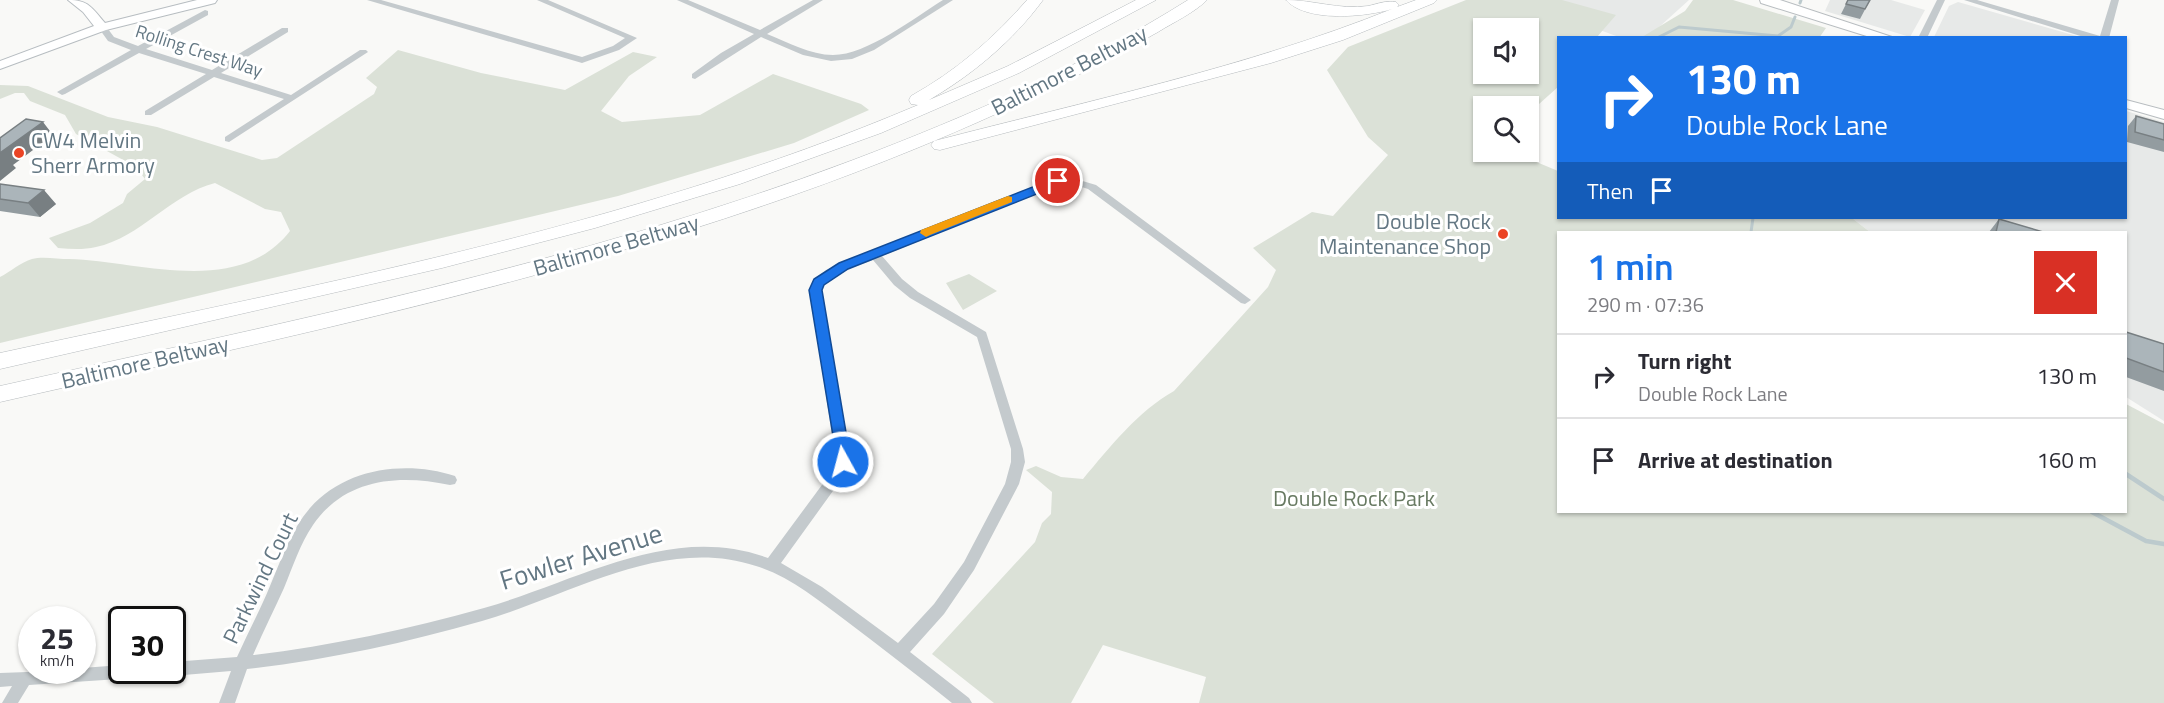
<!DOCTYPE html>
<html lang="en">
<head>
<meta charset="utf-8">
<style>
  body { margin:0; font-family:"Titillium Web",sans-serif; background:#f7f7f7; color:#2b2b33; height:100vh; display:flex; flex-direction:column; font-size:22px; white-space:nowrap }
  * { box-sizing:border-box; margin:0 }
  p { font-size:20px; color:#7c7c81 }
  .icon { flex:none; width:33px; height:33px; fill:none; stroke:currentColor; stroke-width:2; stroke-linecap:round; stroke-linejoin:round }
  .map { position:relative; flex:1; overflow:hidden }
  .details { position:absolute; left:1557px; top:231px; width:570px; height:282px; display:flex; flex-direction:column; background:#fff; border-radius:0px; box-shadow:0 2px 4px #0004 }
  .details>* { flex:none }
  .hud { position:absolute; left:1557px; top:36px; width:570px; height:183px; border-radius:0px; box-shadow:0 2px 4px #0004; background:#1a73e8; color:#fff; overflow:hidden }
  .buttons { position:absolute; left:1473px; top:18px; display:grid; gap:12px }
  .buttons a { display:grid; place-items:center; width:66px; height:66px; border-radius:0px; background:#fff; box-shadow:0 2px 4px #0004; font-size:30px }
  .speed { position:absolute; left:18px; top:606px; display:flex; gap:12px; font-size:30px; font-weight:700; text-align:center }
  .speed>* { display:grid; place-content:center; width:78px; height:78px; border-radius:50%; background:#fff; box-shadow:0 2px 4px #0004; line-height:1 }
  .speed small { font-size:15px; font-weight:400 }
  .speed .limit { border:3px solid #111; border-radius:9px; background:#fff; color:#111 }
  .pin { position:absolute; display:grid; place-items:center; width:51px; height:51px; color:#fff; margin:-26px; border:3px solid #fff; border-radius:50%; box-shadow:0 2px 6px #0007 }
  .me { position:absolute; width:66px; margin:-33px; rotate:353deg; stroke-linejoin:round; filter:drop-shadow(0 0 4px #0008) }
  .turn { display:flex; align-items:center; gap:21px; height:126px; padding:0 30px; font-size:27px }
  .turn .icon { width:78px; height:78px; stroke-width:2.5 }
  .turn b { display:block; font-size:42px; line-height:51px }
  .then { display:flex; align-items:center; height:57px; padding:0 30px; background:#0003; gap:12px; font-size:22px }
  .round { display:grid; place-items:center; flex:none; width:63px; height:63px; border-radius:0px; background:#f7f7f7 }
  .summary { display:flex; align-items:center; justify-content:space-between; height:102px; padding:0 30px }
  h1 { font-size:36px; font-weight:600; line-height:45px; color:#1a73e8 }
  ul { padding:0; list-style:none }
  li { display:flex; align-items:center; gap:18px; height:84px; padding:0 30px; border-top:2px solid #e1e1e2 }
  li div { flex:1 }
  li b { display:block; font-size:22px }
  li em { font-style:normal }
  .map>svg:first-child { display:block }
  .built { fill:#e7e9e8 }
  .green { fill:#dbe1d7; fill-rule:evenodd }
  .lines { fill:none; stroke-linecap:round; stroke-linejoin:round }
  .stream-far1 { stroke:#bccacd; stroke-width:3 }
  .stream { stroke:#bccacd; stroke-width:4.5 }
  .secondary-casing { stroke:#b7bdc1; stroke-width:2 }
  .primary-casing { stroke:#b8bdc0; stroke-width:2 }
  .highway-casing { stroke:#b7bcbf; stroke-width:1 }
  .street { fill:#c4cacd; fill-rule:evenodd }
  .secondary { fill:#fff; fill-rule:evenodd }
  .primary { fill:#fff; fill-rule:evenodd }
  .highway { fill:#fff; fill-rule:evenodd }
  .wall { fill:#939ca0 }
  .shaded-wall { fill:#787f82 }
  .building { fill:#abb5ba; stroke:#787f82; stroke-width:1.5 }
  .route { fill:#1a73e8; stroke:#114b97; stroke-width:1.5 }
  .slow { fill:#f59e0b }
  .poi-dot { fill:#eb4425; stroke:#fff; stroke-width:2 }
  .labels { text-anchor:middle; stroke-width:6; stroke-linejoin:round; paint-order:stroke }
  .far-street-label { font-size:18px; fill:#637783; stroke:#fff }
  .street-label { font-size:22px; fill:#637783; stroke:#fff }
  .poi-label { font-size:22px; fill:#637783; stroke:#fff; text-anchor:start }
  .park-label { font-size:22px; fill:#687a62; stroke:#fff }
  .near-street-label { font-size:27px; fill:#637783; stroke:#fff }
</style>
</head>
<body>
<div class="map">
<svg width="2164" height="703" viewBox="0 0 2164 703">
  <rect width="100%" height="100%" fill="#f9f9f7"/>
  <path class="built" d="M1517 0H1689L1647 38 1619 37Z
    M1830 0H1891L1925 10 1910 37 1825 11Z
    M1958 2 2080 37H1934L1949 6Z
    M2126 111 2164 122V421L2126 397V232H1870L1852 218H2126Z"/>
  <path class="green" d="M1466 0H1562L1616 15 1597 37 1558 38V87L1529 113 1528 106H1484V152H1513L1558 171V218H1852L1870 232H1558V512H2126V404L2164 424V703H1199L1206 677 1103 645 1071 703H994L932 654 1035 542 1042 523 1051 514 1052 492 1026 470 1036 466 1061 477 1083 479C1109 448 1138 411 1174 391L1268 287 1276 270 1253 248 1312 212 1333 216 1388 155 1368 137 1327 70 1348 47ZM1484 28H1528V74H1484Z
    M1693 0H1733L1826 28 1819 38 1642 37 1685 11Z
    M398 50 481 73 565 90 633 52 657 57 629 76 601 111 622 122 700 115 773 74 861 104 869 110 794 143 618 196 0 343V277C10 272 21 262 32 259 42 256 58 259 69 259 140 261 238 298 290 231L281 212 265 209 215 183C171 194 140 238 96 247 83 250 71 249 58 248L49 238 90 223 123 203 127 194 145 179 136 167 76 134 65 115 30 101 24 93H15L0 99V85L28 86 108 117 157 127 262 160 277 158 374 94 377 87 366 78Z
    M969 274 997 291 963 310 946 283Z"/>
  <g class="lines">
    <path class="stream-far1" d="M1800 3 1801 0
      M1657 38 1679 27 1778 36 1791 27 1795 17
      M1751 232 1753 218"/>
    <path class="stream" d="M2126 474 2164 499
      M2092 512 2146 541 2164 544"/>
    <g class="secondary-casing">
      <path id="secondary" d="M68 0C89 0 92 8 105 23L197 0H217L215 3 106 30 0 69V61L94 26 83 12Z"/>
    </g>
    <g class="primary-casing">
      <path id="primary" d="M1760 0H1780L1895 38H1873L1761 3Z
        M2126 100 2164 110V119L2126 108Z"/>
    </g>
    <g class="highway-casing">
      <path id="highway" d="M1027 0H1043C1013 41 972 75 929 100L1008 66 1136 0H1156L1019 73 881 133 740 184 595 228 442 268 0 369V353C308 286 626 229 918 105L911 104 909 100 911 96C956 71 993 39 1027 0Z
        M1188 0H1207C1194 13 1174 22 1158 32 1119 54 1080 75 1039 94 711 251 352 322 0 402V386C287 322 577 264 853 160 969 116 1083 66 1188 0Z
        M1286 0C1314 0 1339 10 1368 6 1377 4 1387 0 1396 2L1399 5 1397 7 1416 0H1437L1434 3 1343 40 1271 63 940 150 934 149 931 145 934 141C1087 101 1245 68 1392 9 1366 17 1306 23 1286 0Z"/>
    </g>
    <path class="street" d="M367 0H381L582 57 613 46 625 38 537 0H548L637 38 619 50 582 63Z
      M677 0H688L760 30 813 0H823L767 34C788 42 810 55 833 55 867 55 914 18 943 0H953L874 50 852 59 831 61 803 55 761 37 695 79 692 78V74L721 53 754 34Z
      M1937 0H1945L1927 38H1918Z
      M1964 0H1977L2100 36 2111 0H2119L2109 38H2087Z
      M205 10 208 11V15L146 49 212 70 282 28H288V32L221 73 291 95 360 50H366L368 52 229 142 225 141V137L284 99 214 77 151 115H145V111L206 74 139 53 65 94 62 95 57 92 131 50 108 41 98 27 99 25H105L114 37 138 46Z
      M1069 177 1096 185 1251 300 1245 304 1241 303 1088 189 1069 183 1052 187 882 256 902 279 918 292 986 332 1023 449 1025 462 1019 484 974 570 944 614 910 652 969 698 972 703H952C917 675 881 647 845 620 818 600 789 576 756 566 663 535 569 596 482 621 405 643 327 660 247 669L235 703H219L231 671 172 676 167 674 165 670H172V662L237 657C248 633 260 610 270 586 281 560 291 530 310 508 345 468 406 460 455 476L457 480 455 484 450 485C399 474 345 478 313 525 300 544 293 566 284 588 274 610 263 632 253 655 331 646 408 629 484 608 577 582 670 522 768 558L833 470 836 462 810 290 815 279 826 270 1045 182ZM873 260 894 285 910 298 977 337 1011 449V462L1005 484 964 562 934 604 898 643 822 587 781 563 843 477 850 462 822 290C828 272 857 267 873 260Z
      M122 665V670H156L154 675 149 677 29 685 18 703H2L12 686 0 687V673L82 670V668Z"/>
    <use href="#secondary" class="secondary"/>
    <use href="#primary" class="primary"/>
    <use href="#highway" class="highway"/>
  </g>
  <path class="wall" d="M1848 0H1870L1860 19 1841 14Z
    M2136 116 2164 124V152L2127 142 2128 126Z
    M0 184 56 204 40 217 0 211Z
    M1999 219 2043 232H1989Z
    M2126 332 2164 344V391L2126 377Z"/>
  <path class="shaded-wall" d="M43 122 53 135 13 165 16 168 0 181V153Z
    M44 190 56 204 40 217 28 203Z"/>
  <path class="building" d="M1848 0H1870L1865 9 1846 4Z
    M2136 116 2164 124V140L2135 132Z
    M26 119 43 122 0 153V138Z
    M0 184 44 190 28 203 0 199Z
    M1999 219 2043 232H1996Z
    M2126 332 2164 344V372L2126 358Z"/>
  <path class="route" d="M1058 177 1064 181 1062 184 848 269 824 285 822 290 851 462 849 466H838L809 290 814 279 839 263Z"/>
  <path class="slow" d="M1008 196 1012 197V202L930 235 926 237 920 233 921 230Z"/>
  <g class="poi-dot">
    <circle cx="19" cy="153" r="6"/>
    <circle cx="1503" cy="234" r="6"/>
  </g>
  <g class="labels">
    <g class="far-street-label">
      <text transform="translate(199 51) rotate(18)" y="6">Rolling Crest Way</text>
    </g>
    <g class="street-label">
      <text transform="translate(1069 70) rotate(-27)" y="8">Baltimore Beltway</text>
      <text transform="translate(616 245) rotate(-16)" y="8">Baltimore Beltway</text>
      <text transform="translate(145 362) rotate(-13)" y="8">Baltimore Beltway</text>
      <text transform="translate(260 578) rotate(-64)" y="8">Parkwind Court</text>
    </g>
    <g class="poi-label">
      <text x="31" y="148">CW4 Melvin<tspan x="31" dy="25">Sherr Armory</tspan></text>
      <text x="1491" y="229" text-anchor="end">Double Rock<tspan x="1491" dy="25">Maintenance Shop</tspan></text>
    </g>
    <g class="park-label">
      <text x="1354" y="506">Double Rock Park</text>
    </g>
    <g class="near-street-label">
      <text transform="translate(581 557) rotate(-17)" y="9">Fowler Avenue</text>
    </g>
  </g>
</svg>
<div class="buttons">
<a><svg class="icon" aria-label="sound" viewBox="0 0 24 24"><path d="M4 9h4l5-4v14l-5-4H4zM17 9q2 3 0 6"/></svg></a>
<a><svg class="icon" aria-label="search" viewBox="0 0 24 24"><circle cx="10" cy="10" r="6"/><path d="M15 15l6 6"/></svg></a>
</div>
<div class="speed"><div>25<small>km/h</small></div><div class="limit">30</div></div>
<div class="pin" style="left:1058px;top:181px;background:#d93025"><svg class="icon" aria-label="arrive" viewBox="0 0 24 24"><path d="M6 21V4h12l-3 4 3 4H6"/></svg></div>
<svg class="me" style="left:843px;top:462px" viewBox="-20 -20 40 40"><circle r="17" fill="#1a73e8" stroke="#fff" stroke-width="3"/><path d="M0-11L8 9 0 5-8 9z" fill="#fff"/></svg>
<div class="hud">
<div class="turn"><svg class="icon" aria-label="right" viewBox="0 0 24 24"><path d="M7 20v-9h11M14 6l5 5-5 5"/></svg><div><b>130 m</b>Double Rock Lane</div></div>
<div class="then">Then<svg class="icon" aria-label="arrive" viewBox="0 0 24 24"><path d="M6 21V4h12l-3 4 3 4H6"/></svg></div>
</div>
<section class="details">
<div class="summary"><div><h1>1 min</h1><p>290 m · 07:36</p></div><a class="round" style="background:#d93025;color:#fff"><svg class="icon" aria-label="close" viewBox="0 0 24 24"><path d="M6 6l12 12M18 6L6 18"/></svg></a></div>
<ul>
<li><svg class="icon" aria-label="right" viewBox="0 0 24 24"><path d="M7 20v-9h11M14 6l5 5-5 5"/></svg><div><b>Turn right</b><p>Double Rock Lane</p></div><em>130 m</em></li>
<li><svg class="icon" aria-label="arrive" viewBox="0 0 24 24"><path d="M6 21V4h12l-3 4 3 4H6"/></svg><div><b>Arrive at destination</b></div><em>160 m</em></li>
</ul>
</section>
</div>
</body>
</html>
